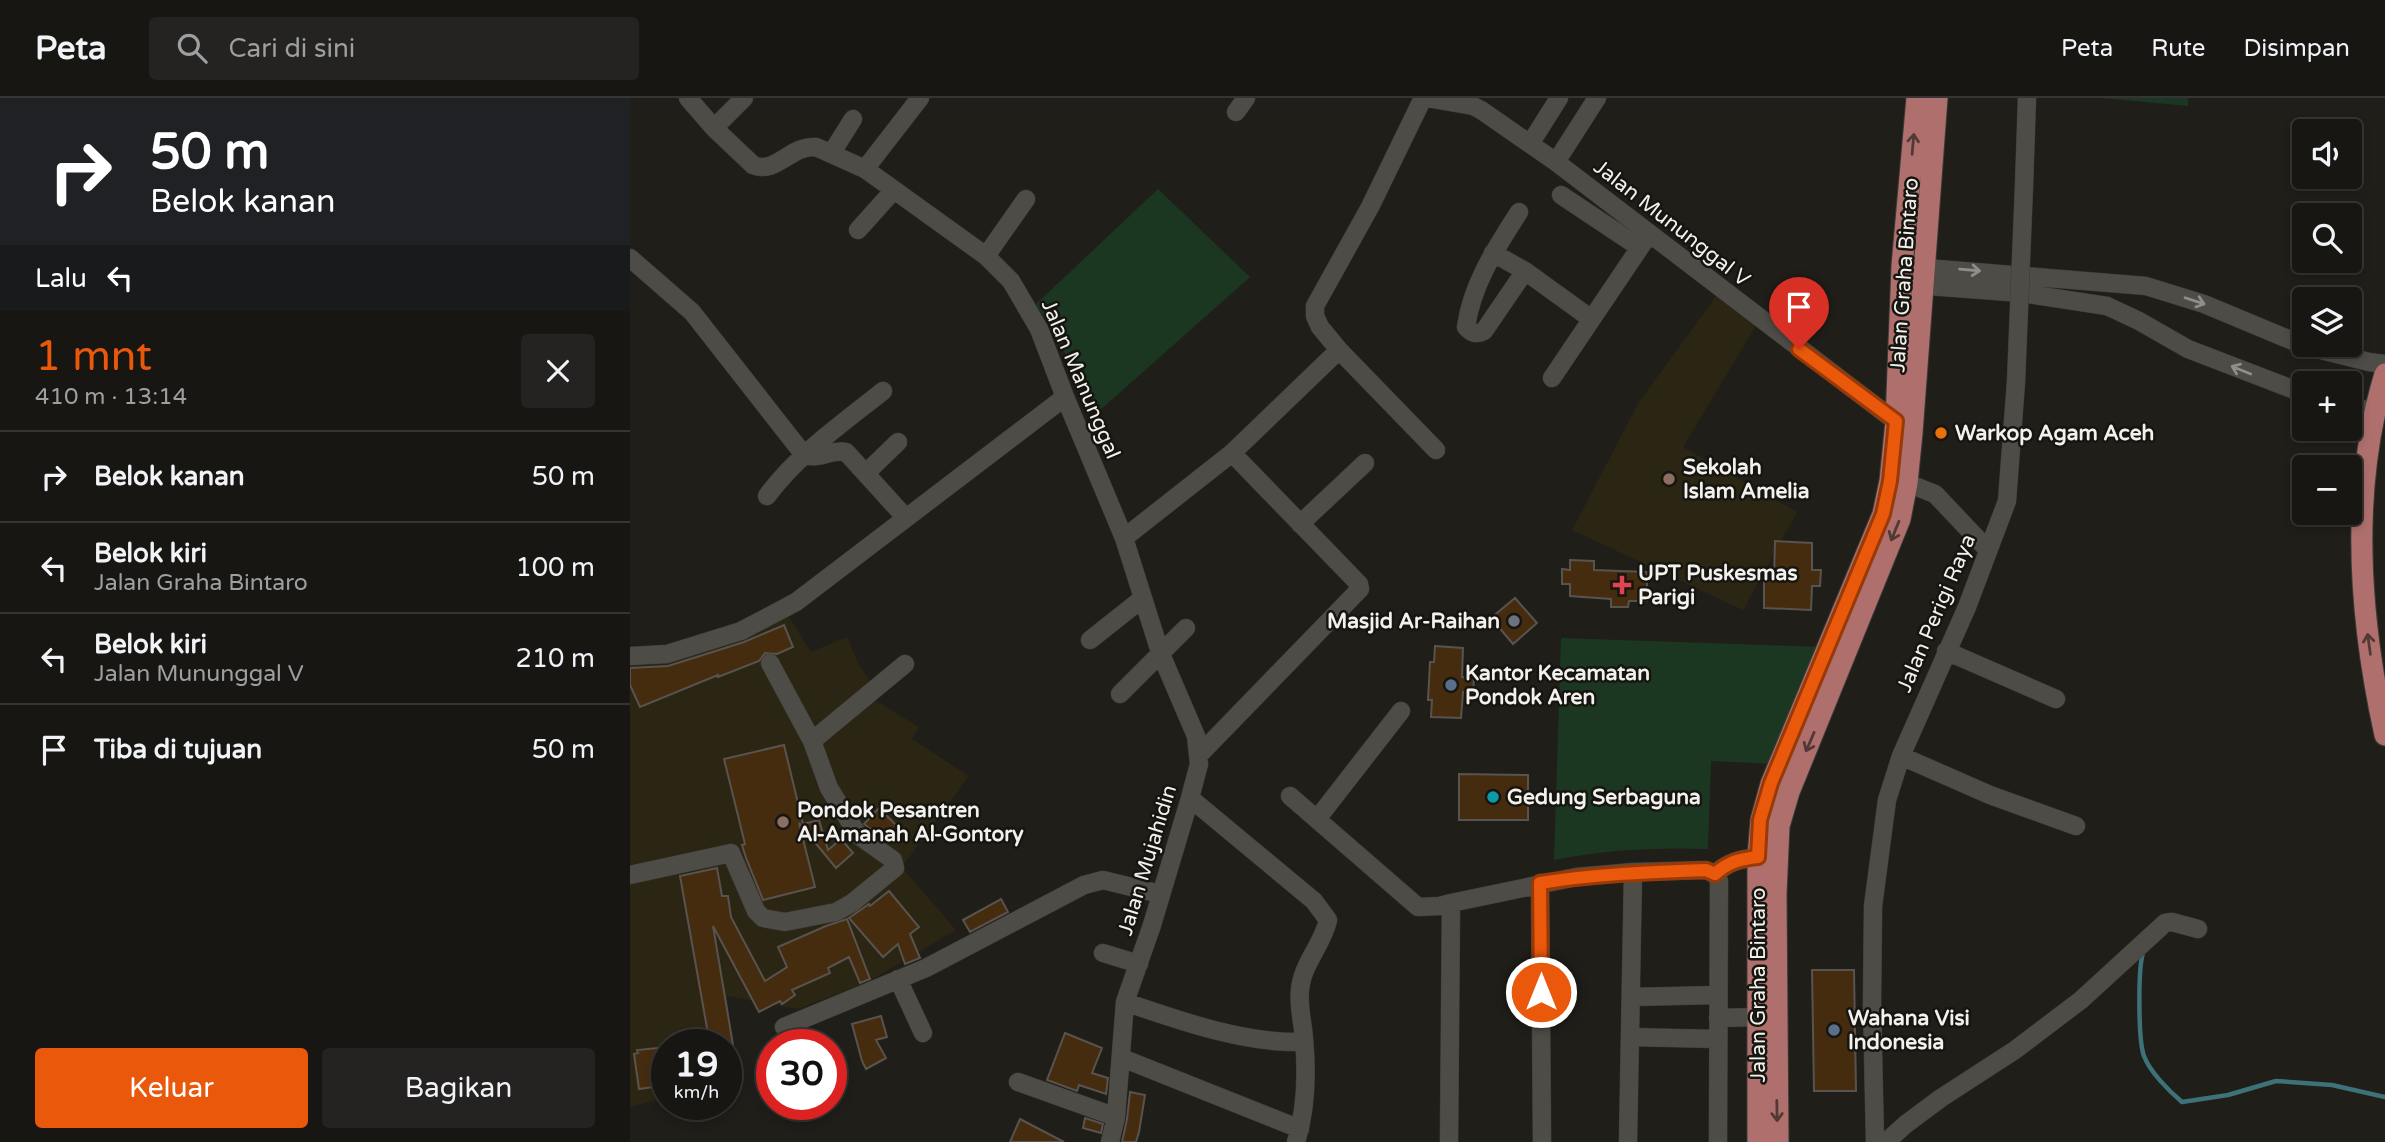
<!DOCTYPE html>
<html lang="id">
<head>
<meta charset="utf-8">
<style>
  body { margin:0; font-family:"Varela Round",sans-serif; background:#242321; color:#f1f3f6; height:100vh; display:flex; flex-direction:column; font-size:26px; white-space:nowrap }
  * { box-sizing:border-box; margin:0 }
  p { font-size:23px; color:#9e9fa0 }
  .icon { flex:none; width:38px; height:38px; fill:none; stroke:currentColor; stroke-width:2; stroke-linecap:round; stroke-linejoin:round }
  .map { position:relative; flex:1; overflow:hidden }
  .side { display:flex; flex-direction:column; background:#171613; width:630px }
  .side>* { flex:none }
  .hud { background:#202124; color:#fff; overflow:hidden }
  .fabs { position:absolute; left:1662px; top:21px; display:grid; gap:14px }
  .fabs a { display:grid; place-items:center; width:70px; height:70px; border-radius:7px; background:#171613; box-shadow:0 4px 10px #0003,0 0 0 2px #363533; font-size:35px }
  .speed { position:absolute; left:21px; top:931px; display:flex; gap:14px; font-size:35px; font-weight:700; text-align:center }
  .speed>* { display:grid; place-content:center; width:91px; height:91px; border-radius:50%; background:#171613; box-shadow:0 4px 10px #0003,0 0 0 2px #363533; line-height:1 }
  .speed small { font-size:18px; font-weight:400 }
  .speed .limit { border:10px solid #d22; background:#fff; color:#111 }
  .pin { position:absolute; display:grid; place-items:center; width:60px; height:60px; color:#fff; margin:-72px -30px; border-radius:50% 50% 50% 0; rotate:-45deg; box-shadow:0 0 7px #0007 }
  .pin .icon { rotate:45deg }
  .me { position:absolute; width:77px; margin:-38px; rotate:0deg; stroke-linejoin:round; filter:drop-shadow(0 0 5px #0008) }
  .turn { display:flex; align-items:center; gap:24px; height:147px; padding:0 35px; font-size:32px }
  .turn .icon { width:91px; height:91px; stroke-width:2.5 }
  .turn b { display:block; font-size:49px; line-height:60px }
  .then { display:flex; align-items:center; height:66px; padding:0 35px; background:#0003; gap:14px; font-size:26px }
  .round { display:grid; place-items:center; flex:none; width:74px; height:74px; border-radius:7px; background:#242321 }
  .summary { display:flex; align-items:center; justify-content:space-between; height:119px; padding:0 35px }
  h1 { font-size:42px; font-weight:600; line-height:52px; color:#ea580c }
  .primary-button { display:flex; gap:14px; margin-top:auto; padding:14px 35px }
  .primary-button a { flex:1; height:80px; border-radius:7px; background:#ea580c; color:#fff; font-size:28px; font-weight:600; line-height:80px; text-align:center }
  .primary-button a+a { background:#242321; color:#f1f3f6 }
  ul { padding:0; list-style:none }
  li { display:flex; align-items:center; gap:21px; height:91px; padding:0 35px; border-top:2px solid #363533 }
  li div { flex:1 }
  li b { display:block; font-size:26px }
  li em { font-style:normal }
  header { display:flex; align-items:center; gap:42px; box-sizing:border-box; height:98px; padding:0 35px; background:#171613; border-bottom:2px solid #363533 }
  header strong { font-size:33px }
  nav { display:flex; gap:38px; margin-inline-start:auto; font-size:24px }
  .search { width:490px; height:63px; background:#242321; display:flex; align-items:center; gap:18px; box-sizing:border-box; padding:0 24px; border-radius:7px; color:#9e9fa0; font-size:26px }
  main { display:flex; flex:1; min-height:0 }
  .map>svg:first-child { display:block }
  .education { fill:#2b2514 }
  .green { fill:#1b3722 }
  .lines { fill:none; stroke-linecap:round; stroke-linejoin:round }
  .stream { stroke:#3d7279; stroke-width:4.5 }
  .building { fill:#462c0f; stroke:#58534f; stroke-width:2 }
  .minor-casing { stroke:#3c3b38; stroke-width:19 }
  .major-casing { stroke:#3c3b38; stroke-width:23 }
  .minor { stroke:#4d4c47; stroke-width:18 }
  .major { stroke:#af706d; stroke-width:21 }
  .minor-bridge-casing { stroke:#3c3b38; stroke-width:19; stroke-linecap:butt }
  .minor-bridge { stroke:#4d4c47; stroke-width:18 }
  .oneway { stroke:#533935 }
  .oneway2 { stroke:#8f8e8a }
  .route-casing { stroke:#983908; stroke-width:18 }
  .route { stroke:#ea580c; stroke-width:12 }
  .food-dot { fill:#e8710a; stroke:#161510; stroke-width:2.5 }
  .education-dot { fill:#8d6e63; stroke:#161510; stroke-width:2.5 }
  .health-dot { fill:#e0444e; stroke:#161510; stroke-width:2.5 }
  .worship-dot { fill:#6b7280; stroke:#161510; stroke-width:2.5 }
  .service-dot { fill:#5c6f8a; stroke:#161510; stroke-width:2.5 }
  .culture-dot { fill:#0f9aa8; stroke:#161510; stroke-width:2.5 }
  .labels { text-anchor:middle; stroke-width:5; stroke-linejoin:round; paint-order:stroke }
  .street-label { font-size:21px; fill:#f2f1ee; stroke:#161510 }
  .poi-label { font-size:21px; font-weight:bold; fill:#f2f1ee; stroke:#161510; text-anchor:start }
</style>
</head>
<body>
<header>
<strong>Peta</strong>
<div class="search"><svg class="icon" aria-label="search" viewBox="0 0 24 24"><circle cx="10" cy="10" r="6"/><path d="M15 15l6 6"/></svg>Cari di sini</div>
<nav><a>Peta</a><a>Rute</a><a>Disimpan</a></nav>
</header>
<main>
<section class="side">
<div class="hud">
<div class="turn"><svg class="icon" aria-label="right" viewBox="0 0 24 24"><path d="M7 20v-9h11M14 6l5 5-5 5"/></svg><div><b>50 m</b>Belok kanan</div></div>
<div class="then">Lalu<svg class="icon" aria-label="left" viewBox="0 0 24 24"><path d="M17 20v-9H6M10 6l-5 5 5 5"/></svg></div>
</div>
<div class="summary"><div><h1>1 mnt</h1><p>410 m · 13:14</p></div><a class="round"><svg class="icon" aria-label="close" viewBox="0 0 24 24"><path d="M6 6l12 12M18 6L6 18"/></svg></a></div>
<ul>
<li><svg class="icon" aria-label="right" viewBox="0 0 24 24"><path d="M7 20v-9h11M14 6l5 5-5 5"/></svg><div><b>Belok kanan</b></div><em>50 m</em></li>
<li><svg class="icon" aria-label="left" viewBox="0 0 24 24"><path d="M17 20v-9H6M10 6l-5 5 5 5"/></svg><div><b>Belok kiri</b><p>Jalan Graha Bintaro</p></div><em>100 m</em></li>
<li><svg class="icon" aria-label="left" viewBox="0 0 24 24"><path d="M17 20v-9H6M10 6l-5 5 5 5"/></svg><div><b>Belok kiri</b><p>Jalan Mununggal V</p></div><em>210 m</em></li>
<li><svg class="icon" aria-label="arrive" viewBox="0 0 24 24"><path d="M6 21V4h12l-3 4 3 4H6"/></svg><div><b>Tiba di tujuan</b></div><em>50 m</em></li>
</ul>
<div class="primary-button"><a>Keluar</a><a>Bagikan</a></div>
</section>
<div class="map">
<svg width="1755" height="1044" viewBox="0 0 1755 1044">
  <rect width="100%" height="100%" fill="#1f1e19"/>
  <path class="education" d="M1087 197 1128 224 1053 349 1167 414 1113 512 942 432 1009 304Z
    M159 519 181 554 217 539 229 567 244 588 240 599 289 629 282 641 339 678 272 769 326 832 238 884 168 911 97 898 107 979 96 982V947H37V999L0 1009V562L35 560Z"/>
  <path class="green" d="M1472 0H1558V8Z
    M528 91 620 179 469 313 406 206Z
    M931 540 1191 549 1143 666 1081 663 1078 751C1025 749 975 752 924 762Z"/>
  <g class="lines">
    <path class="stream" d="M1513 855C1508 870 1508 942 1514 958 1520 974 1539 993 1552 1004L1598 997 1646 983 1702 987 1755 999"/>
  </g>
  <path class="building" d="M1145 443 1182 445V472H1191L1190 488H1182L1181 512 1134 510V479L1144 480Z
    M940 462 964 463V472L1017 474V503H999L998 509H981V501L940 498V486H932V471L940 472Z
    M885 500 907 525 883 546 861 520Z
    M154 527 163 549 147 556 135 555 129 563 88 579V577L10 609 0 587V570L38 568 114 544Z
    M805 548 833 550 832 579 844 580 843 595 833 594 831 620 801 619 802 602H798L800 564H804Z
    M154 647 173 726 189 722 198 752 211 741 223 755 206 770 169 725 185 789 133 802 116 760 112 747 115 746 94 661Z
    M829 676 898 677V722H829Z
    M249 710 270 731 257 744 234 726Z
    M87 770 92 798H98L101 819 135 883 157 869 148 849 196 828 217 821 240 881 230 885 219 859 198 870 200 875 162 892 165 897 152 906 150 903 129 914 83 828 103 947H80L50 778Z
    M259 793 289 829 280 836 290 860 275 866 268 846 253 859 219 820 239 806 240 808Z
    M371 801 378 814 340 834 333 822Z
    M1182 872H1224L1226 993H1184Z
    M251 918 257 939 246 942 256 960 236 971 232 963 222 926Z
    M435 935 472 950 462 975 478 980 476 996 449 987 447 993 417 982Z
    M37 949V987L9 991 4 956 8 955 7 952Z
    M500 994 515 997 509 1034 506 1044H492L497 1021Z
    M455 1020 473 1026 471 1035 453 1030Z
    M390 1021 411 1032 434 1044H380Z"/>
  <g class="lines">
    <g class="minor-casing">
      <path id="minor" d="M58 0 84 30 123 67C146 77 160 47 186 49L235 71 356 158 381 183 409 231 435 299 494 440 530 554 566 638 569 666 560 700 522 827 495 904 486 1019 480 1044
        M793 0 740 109 685 208V218L690 229 709 252 806 352
        M797 0 843 8 851 12 926 64 1273 329
        M606 14 616 0
        M84 30 114 0
        M900 46 929 0
        M201 56 223 21
        M926 64 967 0
        M235 71 290 0
        M1394 88 1397 0
        M931 97 1009 149
        M889 114C866 150 842 186 836 229 841 235 847 237 854 233L895 173
        M228 132 263 93
        M863 155 895 173 960 220
        M356 158 396 101
        M0 160 62 214 174 357C190 362 201 351 216 354L276 420
        M1272 168 1516 188 1574 206 1675 248 1739 264 1755 266
        M1272 186 1392 195 1477 208 1509 223 1558 251 1675 296
        M922 280 1019 136
        M1720 308 1744 314
        M236 375 268 344
        M1265 384 1277 385 1305 396 1358 452
        M137 398C168 356 213 325 253 293
        M670 426 735 365
        M494 440 602 355 709 252
        M460 542 513 500
        M1316 553 1426 601
        M0 558 37 556 111 533 166 504 435 299
        M140 565 182 643
        M490 596 556 530
        M569 657 730 491 729 486 602 355
        M1271 658 1360 697 1446 728
        M660 698 788 809 810 808 821 805
        M560 700 684 803 698 822C693 846 672 866 670 892 668 908 673 925 674 941 677 974 676 1012 666 1044
        M687 721 771 613
        M1085 776C1098 764 1110 761 1128 759
        M0 777 101 755 126 813 133 820 155 824 206 814 222 805 265 770 263 762 228 737 199 690 182 643 275 566
        M910 785 912 1044
        M473 855 509 866
        M268 881 293 935
        M1001 899 1088 897
        M495 904C550 923 616 946 674 944
        M1088 920 1128 919
        M154 929 296 870 454 787 473 782 530 796
        M1000 939 1087 941
        M492 960 670 1031
        M388 984 486 1019
        M819 1044 821 805 946 779 1003 774 1076 772 1085 776 1089 783 1088 1044
        M998 1044 1003 774
        M1245 1044 1242 907 1243 808 1257 702 1271 658 1337 509 1377 403 1386 284
        M1256 1044 1276 1026 1311 1000 1385 952 1451 902 1535 825 1542 824 1568 831"/>
    </g>
    <g class="major-casing">
      <path id="major" d="M1755 276C1719 393 1729 519 1755 637
        M1128 1044V759L1131 722 1141 686 1253 416 1260 383 1266 323 1272 168 1287 0
        M1148 1044 1146 796 1149 728 1159 694 1270 421 1277 385 1282 335 1307 0"/>
    </g>
    <use href="#minor" class="minor"/>
    <use href="#major" class="major"/>
    <g class="minor-bridge-casing">
      <path id="minor-bridge" d="M1386 284 1394 88"/>
    </g>
    <use href="#minor-bridge" class="minor-bridge"/>
  </g>
  <defs><path id="oneway-shaft" d="M-6 0H5M1.5-3L5.5 0L1.5 3" fill="none" stroke-width="1.6" stroke-linecap="round" stroke-linejoin="round" transform="scale(1.75)"/></defs>
  <g class="oneway">
    <use href="#oneway-shaft" transform="translate(1283 46) rotate(-85)"/>
    <use href="#oneway-shaft" transform="translate(1265 433) rotate(112)"/>
    <use href="#oneway-shaft" transform="translate(1739 546) rotate(-98)"/>
    <use href="#oneway-shaft" transform="translate(1180 644) rotate(113)"/>
    <use href="#oneway-shaft" transform="translate(1147 1013) rotate(89)"/>
  </g>
  <g class="oneway2">
    <use href="#oneway-shaft" transform="translate(1340 172) rotate(5)"/>
    <use href="#oneway-shaft" transform="translate(1565 203) rotate(18)"/>
    <use href="#oneway-shaft" transform="translate(1611 272) rotate(-158)"/>
  </g>
  <g class="lines">
    <g class="route-casing">
      <path id="route" d="M911 894 910 785C965 776 1020 774 1076 772L1085 776C1098 764 1110 761 1128 759L1130 722 1141 685 1253 416 1260 383 1266 323 1169 251"/>
    </g>
    <use href="#route" class="route"/>
  </g>
  <circle class="food-dot" cx="1311" cy="335" r="7"/>
  <g class="education-dot">
    <circle cx="1039" cy="381" r="7"/>
    <circle cx="153" cy="724" r="7"/>
  </g>
  <path class="health-dot" d="M988.5 476.5h7v7h7v7h-7v7h-7v-7h-7v-7h7z"/>
  <circle class="worship-dot" cx="884" cy="523" r="7"/>
  <g class="service-dot">
    <circle cx="821" cy="587" r="7"/>
    <circle cx="1204" cy="932" r="7"/>
  </g>
  <circle class="culture-dot" cx="863" cy="699" r="7"/>
  <g class="labels">
    <g class="street-label">
      <text transform="translate(1042 125) rotate(38)" y="7">Jalan Mununggal V</text>
      <text transform="translate(1274 177) rotate(-86)" y="7">Jalan Graha Bintaro</text>
      <text transform="translate(451 281) rotate(67)" y="7">Jalan Manunggal</text>
      <text transform="translate(1306 515) rotate(-67)" y="7">Jalan Perigi Raya</text>
      <text transform="translate(517 762) rotate(-73)" y="7">Jalan Mujahidin</text>
      <text transform="translate(1128 887) rotate(-90)" y="7">Jalan Graha Bintaro</text>
    </g>
    <g class="poi-label">
      <text x="1325" y="342">Warkop Agam Aceh</text>
      <text x="1053" y="376">Sekolah<tspan x="1053" dy="24">Islam Amelia</tspan></text>
      <text x="1008" y="482">UPT Puskesmas<tspan x="1008" dy="24">Parigi</tspan></text>
      <text x="870" y="530" text-anchor="end">Masjid Ar-Raihan</text>
      <text x="835" y="582">Kantor Kecamatan<tspan x="835" dy="24">Pondok Aren</tspan></text>
      <text x="877" y="706">Gedung Serbaguna</text>
      <text x="167" y="719">Pondok Pesantren<tspan x="167" dy="24">Al-Amanah Al-Gontory</tspan></text>
      <text x="1218" y="927">Wahana Visi<tspan x="1218" dy="24">Indonesia</tspan></text>
    </g>
  </g>
</svg>
<div class="fabs">
<a><svg class="icon" aria-label="sound" viewBox="0 0 24 24"><path d="M4 9h4l5-4v14l-5-4H4zM17 9q2 3 0 6"/></svg></a>
<a><svg class="icon" aria-label="search" viewBox="0 0 24 24"><circle cx="10" cy="10" r="6"/><path d="M15 15l6 6"/></svg></a>
<a><svg class="icon" aria-label="layers" viewBox="0 0 24 24"><path d="M12 4l9 5-9 5-9-5zM3 14l9 5 9-5"/></svg></a>
<a>+</a>
<a>−</a>
</div>
<div class="speed"><div>19<small>km/h</small></div><div class="limit">30</div></div>
<div class="pin" style="left:1169px;top:251px;background:#d93025"><svg class="icon" aria-label="arrive" viewBox="0 0 24 24"><path d="M6 21V4h12l-3 4 3 4H6"/></svg></div>
<svg class="me" style="left:911px;top:894px" viewBox="-20 -20 40 40"><circle r="17" fill="#ea580c" stroke="#fff" stroke-width="3"/><path d="M0-11L8 9 0 5-8 9z" fill="#fff"/></svg>
</div>
</main>
</body>
</html>
